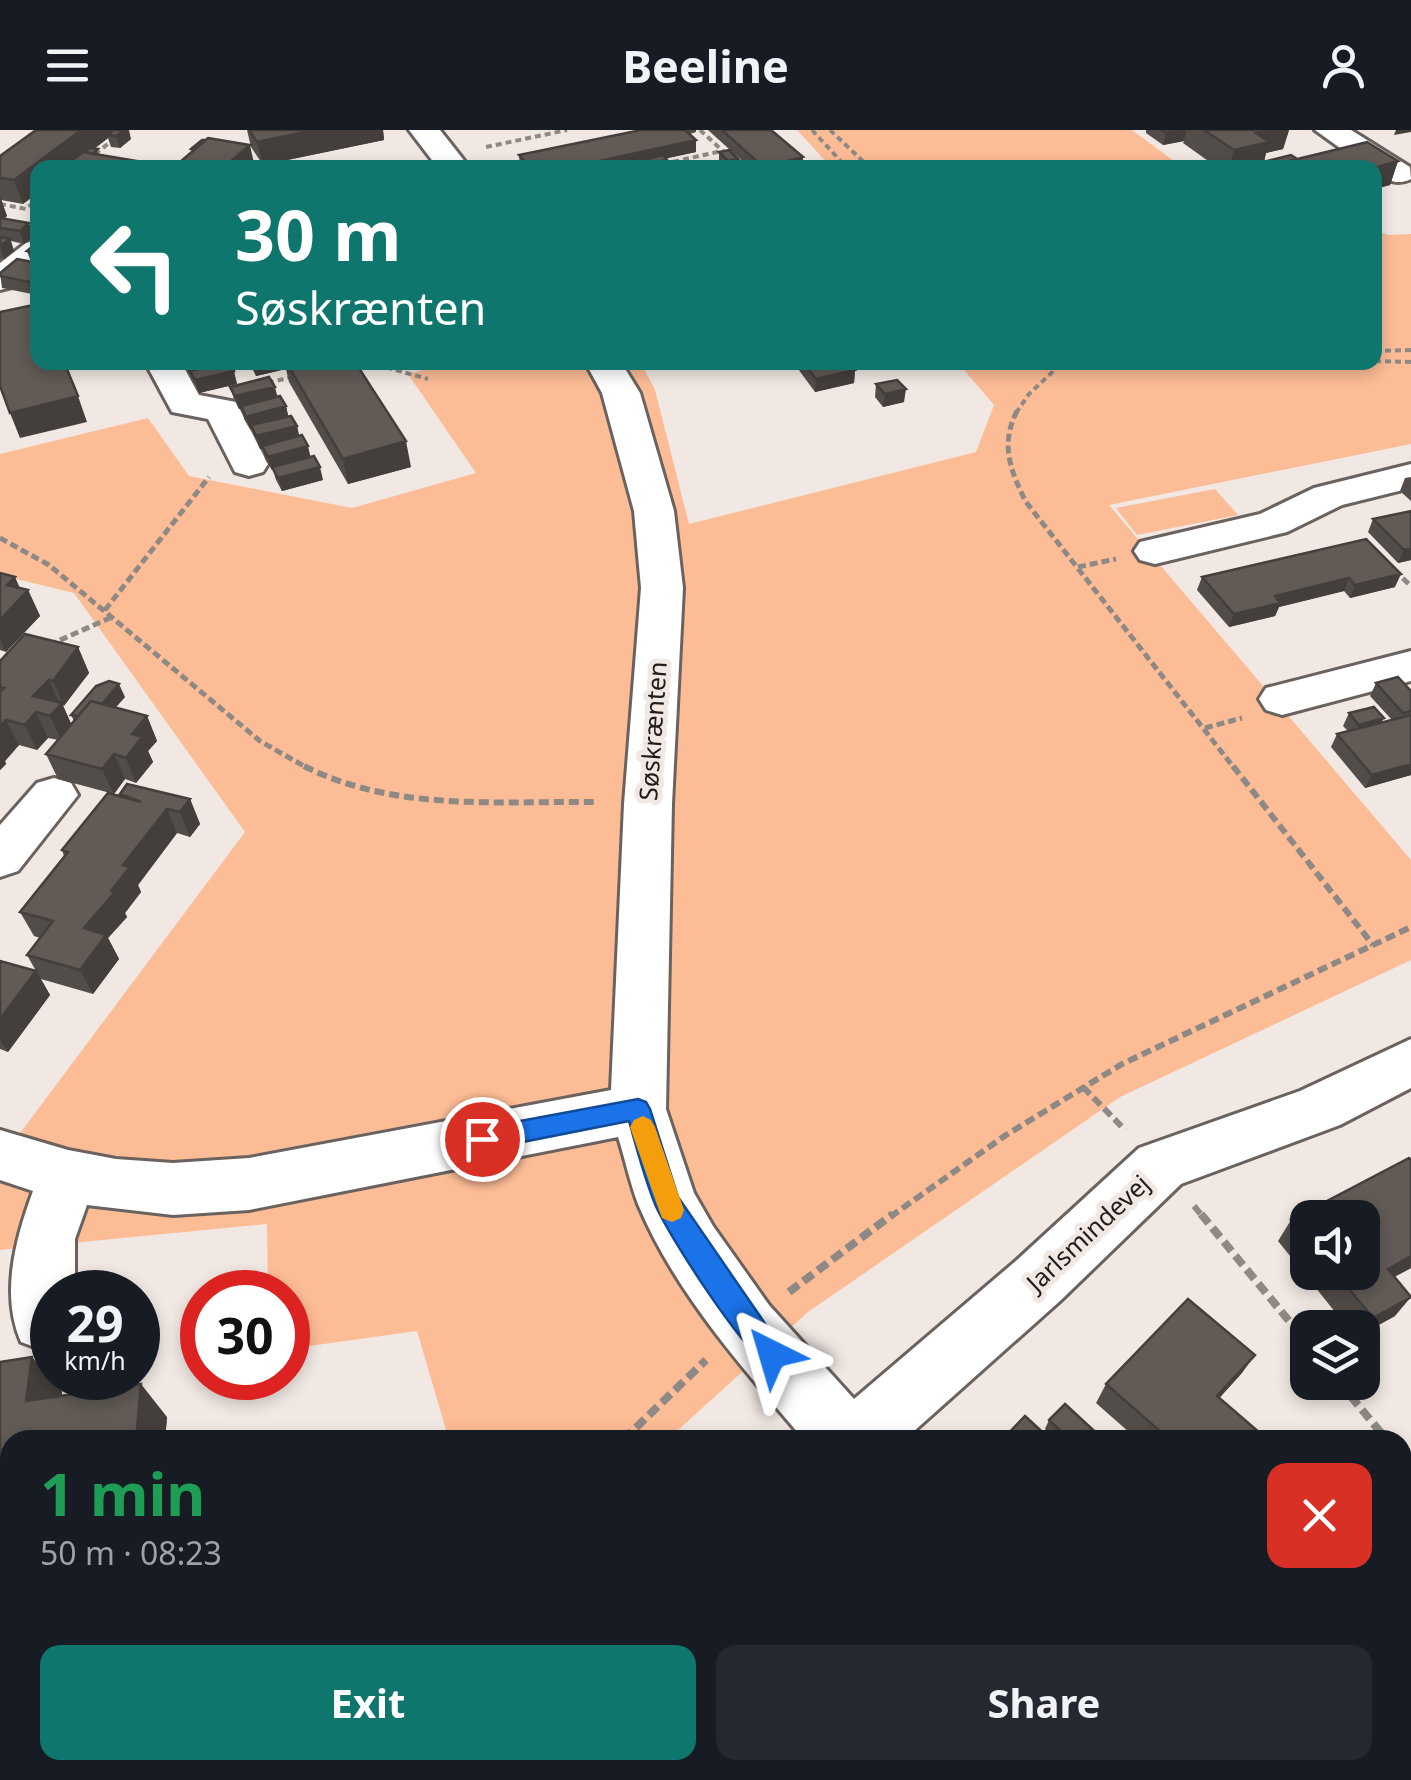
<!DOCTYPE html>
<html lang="en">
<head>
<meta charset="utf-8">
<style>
  body { margin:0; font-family:"Noto Sans",sans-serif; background:#242831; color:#f1f3f6; height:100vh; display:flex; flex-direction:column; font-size:38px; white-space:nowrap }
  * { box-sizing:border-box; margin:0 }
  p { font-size:32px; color:#9ea1a6 }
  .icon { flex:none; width:55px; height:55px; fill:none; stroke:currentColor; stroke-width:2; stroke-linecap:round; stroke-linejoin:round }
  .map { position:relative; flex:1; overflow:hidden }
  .drawer { position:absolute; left:0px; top:1300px; width:1412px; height:350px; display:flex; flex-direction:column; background:#171b24; border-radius:30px 30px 0 0; box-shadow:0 5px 15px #0003 }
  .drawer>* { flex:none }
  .banner { position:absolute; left:30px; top:30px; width:1352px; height:210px; border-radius:20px; box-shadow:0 5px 15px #0003; background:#0f766e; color:#fff; overflow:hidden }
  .controls { position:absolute; left:1290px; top:1070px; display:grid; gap:20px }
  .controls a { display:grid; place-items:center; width:90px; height:90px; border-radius:20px; background:#171b24; box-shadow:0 5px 15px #0003; font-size:50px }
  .speed { position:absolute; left:30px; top:1140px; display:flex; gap:20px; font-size:50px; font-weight:700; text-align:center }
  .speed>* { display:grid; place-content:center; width:130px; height:130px; border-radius:50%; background:#171b24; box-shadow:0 5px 15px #0003; line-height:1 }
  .speed small { font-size:25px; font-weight:400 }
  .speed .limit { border:15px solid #d22; background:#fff; color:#111 }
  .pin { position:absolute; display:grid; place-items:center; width:85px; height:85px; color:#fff; margin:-42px; border:5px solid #fff; border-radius:50%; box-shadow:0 2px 10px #0007 }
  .me { position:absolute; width:110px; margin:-55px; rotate:320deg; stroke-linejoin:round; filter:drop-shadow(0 0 8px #0008) }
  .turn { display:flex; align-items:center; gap:35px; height:210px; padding:0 40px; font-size:45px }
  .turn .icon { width:130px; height:130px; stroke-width:2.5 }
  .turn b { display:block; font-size:70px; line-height:85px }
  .round { display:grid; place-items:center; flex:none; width:105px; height:105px; border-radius:20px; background:#242831 }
  .head { display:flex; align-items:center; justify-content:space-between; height:170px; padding:0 40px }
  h1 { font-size:60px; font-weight:700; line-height:75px; color:#1e9e55 }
  .action { display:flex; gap:20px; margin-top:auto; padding:20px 40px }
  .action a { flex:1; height:115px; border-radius:20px; background:#0f766e; color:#fff; font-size:40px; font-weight:700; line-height:115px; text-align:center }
  .action a+a { background:#242831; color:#f1f3f6 }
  header { display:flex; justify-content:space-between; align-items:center; height:130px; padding:0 40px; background:#171b24; font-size:45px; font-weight:700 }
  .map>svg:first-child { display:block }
  .green { fill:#fcbc96 }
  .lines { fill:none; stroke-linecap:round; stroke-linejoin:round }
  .minor-casing { stroke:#6a625e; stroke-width:6 }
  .path-far3 { stroke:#8f8985; stroke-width:4; stroke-dasharray:6 4; stroke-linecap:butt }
  .path-far2 { stroke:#8f8985; stroke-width:5; stroke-dasharray:8 4; stroke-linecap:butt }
  .path-far1 { stroke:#8f8985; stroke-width:6; stroke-dasharray:10 5; stroke-linecap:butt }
  .path { stroke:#8f8985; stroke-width:8; stroke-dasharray:12 6; stroke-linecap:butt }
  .minor { fill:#fff; fill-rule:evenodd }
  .wall { fill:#534d49; fill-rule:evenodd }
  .shaded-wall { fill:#443f3c }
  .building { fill:#615a55; stroke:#443f3c; stroke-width:2.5 }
  .route { fill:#1a73e8; stroke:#114b97; stroke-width:2.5 }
  .slow { fill:#f59e0b }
  .labels { text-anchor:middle; stroke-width:10; stroke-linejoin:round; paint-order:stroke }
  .street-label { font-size:25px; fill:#1f1c1a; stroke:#f1e8e3 }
</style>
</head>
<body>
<header><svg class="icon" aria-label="menu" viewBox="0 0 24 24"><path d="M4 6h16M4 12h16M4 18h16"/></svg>Beeline<svg class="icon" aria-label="person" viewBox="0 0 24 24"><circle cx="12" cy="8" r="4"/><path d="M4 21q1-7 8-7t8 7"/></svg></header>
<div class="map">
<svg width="1411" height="1650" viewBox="0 0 1411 1650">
  <rect width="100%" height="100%" fill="#f1e8e3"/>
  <path class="green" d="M797 0H1132L1182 37H831Z
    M1375 101 1389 105 1411 104V314L1109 375 1411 730V830L1120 967 808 1182 667 1310H449L417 1201 288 1219V1162H268L267 1094 0 1120V1030L245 702 74 463 0 445V324L148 288 189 346 352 378 476 343 408 244 454 232 641 233 655 260 689 394 976 322 994 275 958 233 1375 232Z
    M1215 359 1238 385 1137 405 1116 378Z"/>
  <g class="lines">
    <g class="minor-casing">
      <path id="minor" d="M409 0H440L470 38H438Z
        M1315 0H1351L1410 37 1411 49C1397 56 1387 50 1375 42V38H1368Z
        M38 110V137L12 157 0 160V133L26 113Z
        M145 232H181L199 265 236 272 268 334 263 342 249 346 235 342 208 289 172 282Z
        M585 232H621L640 263 674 381 683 458 672 674 666 979 694 1063 713 1096 769 1175 854 1269 1017 1130 1139 1018 1300 961 1411 909V958L1340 995 1181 1054 1061 1170 904 1310H804C743 1238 675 1163 638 1074 630 1053 625 1029 618 1007L249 1080 173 1085 87 1075 75 1109V1162H52V1217L43 1220 21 1212C0 1164 16 1107 33 1061L0 1050V1000L68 1020 116 1029 173 1033 249 1028 611 960 624 674 641 458 634 381 602 263Z
        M1411 334V358L1342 375 1287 402 1155 434 1140 430 1134 421 1140 412 1260 384 1314 358Z
        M1411 521V551L1282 585 1266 580 1259 569 1266 558Z
        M54 648 71 653 78 665 18 741 0 747V695L37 653Z
        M500 1640H578L574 1650H495Z
        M1290 1640H1367L1363 1650H1285Z"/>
    </g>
    <path class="path-far3" d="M700 0 725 23
      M812 0 847 38
      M830 0 870 38
      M486 17 567 0
      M95 24 126 0
      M644 38 722 21
      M0 74 26 79 38 69
      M1375 221 1411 220
      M1375 231 1411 232
      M367 232 428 249
      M268 253 295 246
      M1016 283 1029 264 1063 232"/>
    <path class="path-far2" d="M1017 281C1000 314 1010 340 1026 372L1235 639
      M0 408 49 435 260 611 309 639
      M1078 437 1116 429
      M1394 440 1411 456
      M105 480 209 347
      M49 515 112 487
      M1205 598 1242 588"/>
    <path class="path-far1" d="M304 636C395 682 498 671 597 672
      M1233 636 1373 815
      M1083 957 1125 1000
      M1194 1076 1203 1087
      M890 1087 1006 1005 1122 934 1411 797"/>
    <path class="path" d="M1201 1084 1308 1214
      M789 1162 893 1084
      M1339 1252 1387 1310
      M623 1310 706 1230
      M1402 1329 1411 1339
      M1402 1558 1411 1546
      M301 1650 310 1640"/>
    <use href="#minor" class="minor"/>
  </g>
  <path class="wall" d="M112 0 131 9 120 18 111 17 108 8 95 18 100 25 149 33 151 38H38L23 74 1 70 7 86 4 89 34 106 24 114 11 111 14 121 4 129H0V26Z
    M247 0H383L384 10 263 35 251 17Z
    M641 0H696V2L690 4 696 10V22L666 28 667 38H644V33L635 35 636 38 520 37 519 25Z
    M708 0H771L803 27V38H750Z
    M1146 0H1289L1283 19 1266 23 1264 32 1291 25 1297 29 1367 12 1398 31 1390 55 1375 59V38H1218L1183 13 1184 11 1163 15 1146 3Z
    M719 22 738 38H722L719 34Z
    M37 113 38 162 32 164 2 158 0 143 31 132 27 121Z
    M184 232H230L237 254 199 263Z
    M249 232H355L411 337 348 354 289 252 286 239 256 246Z
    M793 232H849L855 240 854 253 815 262Z
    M876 254 904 272 883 277 875 267Z
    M230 257 277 267 286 276 288 286 297 296 299 306 323 350 282 361 276 350 273 340H272L265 329 263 319H260L252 299H250L244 289 242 278 239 279 234 269Z
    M1411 347V371L1400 361 1405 348Z
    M1411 381V430L1398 433 1368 402 1373 389Z
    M1366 409 1395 457 1350 468 1344 461 1279 477 1275 486 1229 497 1197 460 1202 447Z
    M0 443 20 458 28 460 40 486 6 522 0 520Z
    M78 517 89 543 63 576 71 594 74 591 71 585 125 567 115 578 147 586 157 611 148 621 153 632 136 653 125 649 114 664 58 649 46 624 58 610 48 608 37 620 19 615 5 631 6 634 0 640V531Z
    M1376 553 1411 561V645L1365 658 1331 617 1337 604 1348 601 1343 596 1349 583 1381 593 1392 590 1370 566Z
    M120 664 190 669 200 694 190 707 177 703 138 755 141 762 125 783 127 787 108 808 119 829 93 864 41 849 50 865 8 922 0 919V831L36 841 27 825 40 808 34 806 20 782 64 726 62 720 121 667Z
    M1411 1030V1138L1394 1147 1395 1186 1362 1204V1198H1348L1278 1111 1291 1090ZM1308 1088 1362 1142H1308Z
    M1255 1225 1241 1244 1219 1268 1268 1310H1138L1096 1273 1106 1254Z
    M0 1232 62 1261V1265L167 1287 165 1310H10V1640H35L34 1650H0Z
    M1049 1290 1104 1310H1056L1045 1299Z
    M782 1640H825L816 1650H791Z
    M825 1640H992L1001 1650H834Z"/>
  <path class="shaded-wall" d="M81 0H112L108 5V8L70 38H38V63L23 74 14 50Z
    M124 0H129L131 9 120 18 116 6Z
    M314 0H383L384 10 263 35 257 12Z
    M1181 0H1186L1184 11 1163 15 1166 3Z
    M1271 0H1289L1283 19 1266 23 1263 36 1255 38H1229L1234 20 1256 3Z
    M1396 0H1411V2L1394 5Z
    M696 10V22L646 33 643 30 644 33 625 38H568Z
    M250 15 255 38H223Z
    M803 27 802 38H762L763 37Z
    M738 29V38H728V31Z
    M667 30V38H648V34Z
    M1398 31 1390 55 1375 59V38Z
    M0 66 7 86 0 92Z
    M29 93 34 106 24 114 20 101Z
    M10 109 14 121 4 129 0 116Z
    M33 149 37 160 32 164 28 152Z
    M186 232H227V235L189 244Z
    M253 232H284L286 239 256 246Z
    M855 240 854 253 815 262 816 249Z
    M234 241 237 254 199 263 195 250Z
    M275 257 278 269 239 279 235 266Z
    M906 259 904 272 883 277 885 264Z
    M78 266 87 292 20 308 10 283Z
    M286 276 289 289 250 299 246 287Z
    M297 296 300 309 260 319 256 306Z
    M406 311 411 337 348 354 343 329Z
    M308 316 311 329 272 340 268 327Z
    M320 337 323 350 282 361 278 348Z
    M1411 418V430L1398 433 1404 420Z
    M1401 444 1395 457 1350 468 1355 455Z
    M15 447 23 465 28 460 40 486 6 522 0 509V490L7 455Z
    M1349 448 1344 461 1279 477 1275 486 1229 497 1234 484 1275 466Z
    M78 517 89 543 64 576 53 551Z
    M49 550 60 575 62 573 73 598 62 611 50 586 33 566Z
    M119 554 125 567 94 602 88 589Z
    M36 582 48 608 37 620 25 595Z
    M147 586 157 611 148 621 153 632 136 653 126 628 132 604Z
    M1384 588 1377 601 1353 608 1359 595Z
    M6 590 19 615 5 631 6 634 0 640V597Z
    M114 624 125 649 114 664 102 639Z
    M1411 634V645L1365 658 1372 645Z
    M190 669 200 694 190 707 180 682Z
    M167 679 177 703 138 755 141 762 125 783 127 787 108 808 119 829 93 864 80 840 84 798 111 761 123 735Z
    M36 841 50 865 8 922 0 910V889Z
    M1411 1126V1138L1372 1159 1388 1139Z
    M1411 1167 1395 1186 1362 1204V1201L1373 1188Z
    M1255 1225 1241 1244 1205 1284 1217 1266Z
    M32 1227 62 1261 57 1303 26 1271Z
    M141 1254 167 1287 165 1310H136Z
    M8 1536 10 1538V1640H35L34 1650H28L0 1636V1605Z
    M819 1640H825L816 1650H811Z"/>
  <path class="building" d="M36 0H81L14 50 0 48V26Z
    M113 0H124L116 6 108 5Z
    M249 0H314L257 12Z
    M641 0H685L696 10 568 38H531L519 25Z
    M722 0H771L803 27 763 37Z
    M1161 0H1181L1166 3Z
    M1204 0H1271L1256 3 1269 12 1234 20Z
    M208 8 250 15 223 38H173Z
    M202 10H206L194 20 191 19Z
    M1367 12 1398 31 1374 38H1300L1289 31Z
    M90 18 98 19 93 24 85 22Z
    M729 20 738 29 728 31 719 22Z
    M83 22 149 33 144 38H62Z
    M663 25 667 30 648 34 643 30Z
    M1291 25 1297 29 1289 31 1286 38 1243 37Z
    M632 32 636 37 613 36Z
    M0 88 29 93 20 101 0 98Z
    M0 107 10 109 0 116Z
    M37 113 38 123 27 121Z
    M17 129 38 133V144L28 152 0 146V143Z
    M38 174V232H64L78 266 10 283 0 256V182Z
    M223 232H230L234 241 195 250 190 241Z
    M286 232H355L406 311 343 329Z
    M803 232H849L855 240 816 249Z
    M269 247 275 257 235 266 230 257Z
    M897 250 906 259 885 264 876 254Z
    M280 266 286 276 246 287 241 276Z
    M291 286 297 296 256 306 251 295Z
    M302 305 308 316 268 327 262 316Z
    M314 326 320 337 278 348 272 337Z
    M1411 381V418L1404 420 1373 389Z
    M1366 409 1401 444 1355 455 1349 448 1275 466 1280 473 1234 484 1202 447Z
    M0 443 15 447 7 455 28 460 0 490Z
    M25 504 78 517 53 551 49 550 33 566 62 573 50 586 36 582 25 595 6 590 0 597V562L4 558 0 557V531Z
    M1398 547 1411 561V581L1403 583 1376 553Z
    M109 551 119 554 102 574 91 571 78 586 71 585 96 556Z
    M91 571 147 586 132 604 142 607 126 628 114 624 102 639 46 624Z
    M1374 577 1384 588 1359 595 1349 583Z
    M1411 585V634L1372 645 1337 604Z
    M127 654 190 669 180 682 167 679 123 735 130 737 111 761 115 762 84 798 106 805 80 840 27 825 53 791 20 782 68 722 62 720 108 663 141 672 120 664Z
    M0 831 36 841 0 889Z
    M1409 1028 1411 1030V1126L1388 1139 1411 1167 1373 1188 1335 1142H1362V1088H1308V1110L1291 1090Z
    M1188 1169 1255 1225 1217 1266 1268 1310H1170L1106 1254Z
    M32 1227 26 1271 141 1254 136 1310H10V1536H8L0 1605V1232Z
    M1065 1274 1104 1310H1070L1049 1290Z
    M1025 1286 1051 1310H1002Z
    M1406 1397 1411 1402V1456L1402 1467V1402Z
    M794 1640H819L811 1650H803Z
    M838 1640H992L1001 1650H847Z"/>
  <path class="route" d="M638 969 646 972 650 979 678 1067 786 1224 781 1234 772 1237C746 1227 667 1103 655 1074 644 1047 637 1019 629 991L482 1020 473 1017 470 1009 473 1002 482 998Z"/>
  <path class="slow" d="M643 986 651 990 655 997 684 1080 681 1088 672 1092 662 1088 659 1080 630 997 634 990Z"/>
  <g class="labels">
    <g class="street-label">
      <text transform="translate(653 601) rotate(-86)" y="9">Søskrænten</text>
      <text transform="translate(1088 1103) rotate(-43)" y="9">Jarlsmindevej</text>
    </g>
  </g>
</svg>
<div class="controls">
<a><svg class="icon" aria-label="sound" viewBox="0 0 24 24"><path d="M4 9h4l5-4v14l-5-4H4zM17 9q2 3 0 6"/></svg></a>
<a><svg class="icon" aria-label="layers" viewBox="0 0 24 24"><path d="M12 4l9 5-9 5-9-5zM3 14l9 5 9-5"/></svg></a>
</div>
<div class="speed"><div>29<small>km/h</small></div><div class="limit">30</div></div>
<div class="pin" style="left:482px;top:1009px;background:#d93025"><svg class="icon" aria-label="arrive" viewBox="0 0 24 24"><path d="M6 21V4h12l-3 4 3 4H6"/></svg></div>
<svg class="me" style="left:772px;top:1224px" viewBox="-20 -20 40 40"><path d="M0-17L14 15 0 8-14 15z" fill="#1a73e8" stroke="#fff" stroke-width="4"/></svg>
<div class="banner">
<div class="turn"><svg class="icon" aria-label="left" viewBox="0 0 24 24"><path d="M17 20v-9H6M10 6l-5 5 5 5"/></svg><div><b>30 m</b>Søskrænten</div></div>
</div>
<section class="drawer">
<div class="head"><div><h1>1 min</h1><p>50 m · 08:23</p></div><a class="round" style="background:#d93025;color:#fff"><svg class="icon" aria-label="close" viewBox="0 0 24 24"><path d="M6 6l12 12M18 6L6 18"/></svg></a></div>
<div class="action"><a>Exit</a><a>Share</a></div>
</section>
</div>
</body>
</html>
